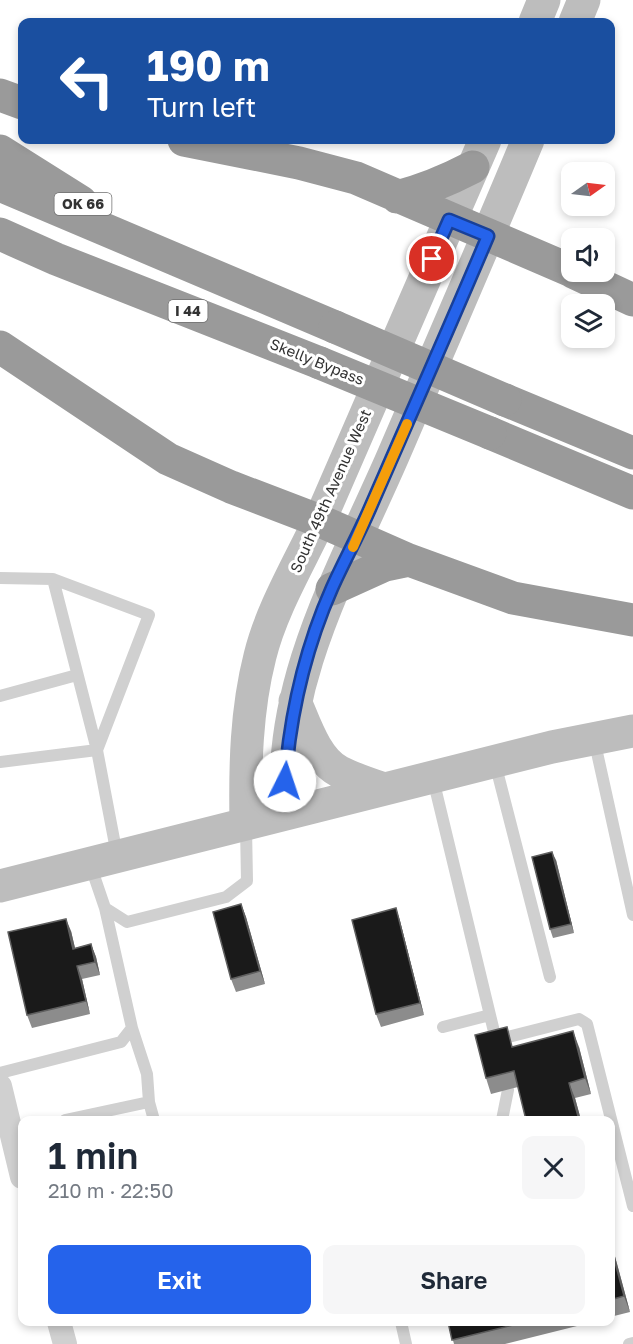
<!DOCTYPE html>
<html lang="en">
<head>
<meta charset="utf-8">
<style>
  body { margin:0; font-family:"Golos Text",sans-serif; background:#f6f6f7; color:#1f2937; height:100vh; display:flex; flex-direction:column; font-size:22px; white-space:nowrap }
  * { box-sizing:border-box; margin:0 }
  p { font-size:20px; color:#747a83 }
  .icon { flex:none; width:33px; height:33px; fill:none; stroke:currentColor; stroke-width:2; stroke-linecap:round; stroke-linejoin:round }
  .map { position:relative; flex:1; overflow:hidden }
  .side { position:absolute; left:18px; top:1116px; width:597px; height:210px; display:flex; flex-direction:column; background:#fff; border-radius:12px; box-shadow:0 3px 9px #0003 }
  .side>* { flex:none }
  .top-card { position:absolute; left:18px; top:18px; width:597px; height:126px; border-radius:12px; box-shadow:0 3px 9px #0003; background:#1a4fa0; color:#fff; overflow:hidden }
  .needle { width:39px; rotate:76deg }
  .buttons { position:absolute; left:561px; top:162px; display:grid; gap:12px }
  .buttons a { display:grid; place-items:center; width:54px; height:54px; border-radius:12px; background:#fff; box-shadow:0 3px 9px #0003; font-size:30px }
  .pin { position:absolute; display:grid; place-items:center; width:51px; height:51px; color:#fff; margin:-26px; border:3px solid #fff; border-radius:50%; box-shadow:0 2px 6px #0007 }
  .me { position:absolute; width:66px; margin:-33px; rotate:4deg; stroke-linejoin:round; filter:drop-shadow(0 0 4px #0008) }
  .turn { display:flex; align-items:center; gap:21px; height:126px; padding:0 30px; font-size:27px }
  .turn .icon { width:78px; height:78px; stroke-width:2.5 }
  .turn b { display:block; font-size:42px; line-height:51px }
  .round { display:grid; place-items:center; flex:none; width:63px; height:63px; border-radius:12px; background:#f6f6f7 }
  .summary { display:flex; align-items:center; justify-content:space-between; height:102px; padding:0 30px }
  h1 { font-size:36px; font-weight:600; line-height:45px }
  .button { display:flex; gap:12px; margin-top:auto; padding:12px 30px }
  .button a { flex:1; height:69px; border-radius:12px; background:#2563eb; color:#fff; font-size:24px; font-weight:600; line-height:69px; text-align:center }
  .button a+a { background:#f6f6f7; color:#1f2937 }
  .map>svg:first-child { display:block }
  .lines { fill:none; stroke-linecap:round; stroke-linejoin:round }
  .lane { stroke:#d0d0d0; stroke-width:12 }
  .street { stroke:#d0d0d0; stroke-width:24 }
  .secondary { stroke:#bdbdbd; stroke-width:33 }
  .highway { stroke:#9a9a9a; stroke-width:33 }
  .highway-bridge { stroke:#9a9a9a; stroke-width:33 }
  .wall { fill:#8c8c8c }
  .shaded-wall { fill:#5f5f5f }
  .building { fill:#1a1a1a; stroke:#5f5f5f; stroke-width:1.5 }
  .route-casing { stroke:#184099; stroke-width:15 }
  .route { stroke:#2563eb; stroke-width:10 }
  .slow { stroke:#f59e0b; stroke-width:10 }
  .labels { text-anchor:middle; stroke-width:6; stroke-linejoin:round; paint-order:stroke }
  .shield { fill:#fff; stroke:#707070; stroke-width:1.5 }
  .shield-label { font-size:14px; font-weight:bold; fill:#333 }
  .street-label { font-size:15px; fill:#333; stroke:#fff }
</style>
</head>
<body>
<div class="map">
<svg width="633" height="1344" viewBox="0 0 633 1344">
  <rect width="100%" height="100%" fill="#fff"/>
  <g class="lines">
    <path class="lane" d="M0 578 53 579 149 615 97 750
      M53 579 97 750 117 855
      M0 696 77 675
      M594 739 633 915
      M0 762 97 750
      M495 763 550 977
      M433 779 497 1044
      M90 864 105 908 127 922 226 897 247 881 246 827
      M443 1027 490 1015
      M496 1040 579 1019 587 1024 633 1206
      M0 1073 121 1042 132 1028 105 908
      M149 1102 154 1120
      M65 1120 149 1102 147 1074 132 1028
      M502 1120 508 1090
      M401 1322 406 1344
      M629 1344 633 1343"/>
    <path class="street" d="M0 1086 22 1177
      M59 1322 65 1344"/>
    <path class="secondary" d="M535 22 544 0
      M575 22 584 0
      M295 701C305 724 316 760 340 772 354 779 369 784 384 789
      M287 812C277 683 343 571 393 456 438 351 484 246 528 140
      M246 823C245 766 246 711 260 656 272 606 305 554 326 506 379 384 432 262 485 140
      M0 886 552 747 633 731"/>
    <path class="highway" d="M0 95 22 103
      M184 140 299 163 356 178 572 271
      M0 151 81 202
      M0 185 335 327
      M397 197C425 190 448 180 473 167
      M0 234 56 259 320 363
      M573 272 633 300
      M0 347 168 459 231 487 320 521 409 560 513 598 633 620
      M505 400 633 453
      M490 433 633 493
      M332 589 385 565 409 560"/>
    <path class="highway-bridge" d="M335 327 505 400
      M320 363 490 433"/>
  </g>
  <path class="wall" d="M556 860 574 933 553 938 550 929Z
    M241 904 246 917 265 984 236 992 231 979Z
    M396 908 400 921 424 1015 381 1027 376 1014Z
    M71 931 75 948 91 944 96 957 100 975 82 979 90 1014 32 1028 27 1015Z
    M514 1046 579 1047 591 1094 575 1098 581 1120H526L518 1087 491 1094 486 1078Z
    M610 1238 630 1312 610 1317Z
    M448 1322H593L505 1344H454Z"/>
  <path class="shaded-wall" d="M552 852 556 860 574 933 571 924Z
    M241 904 246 917 265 984 260 971Z
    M396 908 400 921 424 1015 420 1003Z
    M66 919 71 931 78 961 73 949Z
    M91 944 96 957 100 975 95 962Z
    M77 966 82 979 90 1014 86 1001Z
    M573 1031 579 1047 591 1094 585 1078Z
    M569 1083 575 1098 581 1120H579Z
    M610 1238 630 1312 624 1296 610 1244Z"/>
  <path class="building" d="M552 852 571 924 550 929 532 857Z
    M241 904 260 971 231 979 213 912Z
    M396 908 420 1003 376 1014 352 920Z
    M66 919 73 949 91 944 95 962 77 966 86 1001 27 1015 8 932Z
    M507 1027 512 1047 573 1031 585 1078 569 1083 579 1120H526L514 1071 486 1078 475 1035Z
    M610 1244 624 1296 610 1300Z
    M448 1322H525L452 1340Z"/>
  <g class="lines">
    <g class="route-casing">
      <path id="route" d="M285 781C290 715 305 649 332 588 344 561 359 534 371 506 410 416 450 326 488 236L449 220 432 259"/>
    </g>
    <use href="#route" class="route"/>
    <path class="slow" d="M353 547 407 424"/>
  </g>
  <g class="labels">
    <g class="shield">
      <rect x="54.5" y="193" width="57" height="22" rx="4.5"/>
      <rect x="168.5" y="300" width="39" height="22" rx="4.5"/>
    </g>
    <g class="shield-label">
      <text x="83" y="209">OK 66</text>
      <text x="188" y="316">I 44</text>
    </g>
    <g class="street-label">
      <text transform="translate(317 362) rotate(22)" y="5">Skelly Bypass</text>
      <text transform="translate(331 491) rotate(-66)" y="5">South 49th Avenue West</text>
    </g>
  </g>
</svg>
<div class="buttons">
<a><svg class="needle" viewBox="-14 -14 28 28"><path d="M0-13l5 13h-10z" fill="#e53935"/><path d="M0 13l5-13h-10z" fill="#747a83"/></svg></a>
<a><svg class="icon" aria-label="sound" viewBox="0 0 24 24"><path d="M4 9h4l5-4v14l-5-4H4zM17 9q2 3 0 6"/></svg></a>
<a><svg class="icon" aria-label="layers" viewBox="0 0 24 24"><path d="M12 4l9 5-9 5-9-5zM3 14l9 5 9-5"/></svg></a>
</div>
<div class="pin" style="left:432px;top:259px;background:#d93025"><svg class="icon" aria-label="arrive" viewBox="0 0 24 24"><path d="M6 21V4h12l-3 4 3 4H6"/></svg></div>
<svg class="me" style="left:285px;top:781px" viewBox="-20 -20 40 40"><circle r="19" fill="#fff"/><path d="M0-13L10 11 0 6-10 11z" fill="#2563eb"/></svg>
<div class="top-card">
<div class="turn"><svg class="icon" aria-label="left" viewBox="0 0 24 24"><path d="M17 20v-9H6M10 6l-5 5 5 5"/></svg><div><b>190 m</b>Turn left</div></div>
</div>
<section class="side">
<div class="summary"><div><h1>1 min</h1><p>210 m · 22:50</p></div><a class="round"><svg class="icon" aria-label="close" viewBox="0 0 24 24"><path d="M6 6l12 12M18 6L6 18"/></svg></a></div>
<div class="button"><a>Exit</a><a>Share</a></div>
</section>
</div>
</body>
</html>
